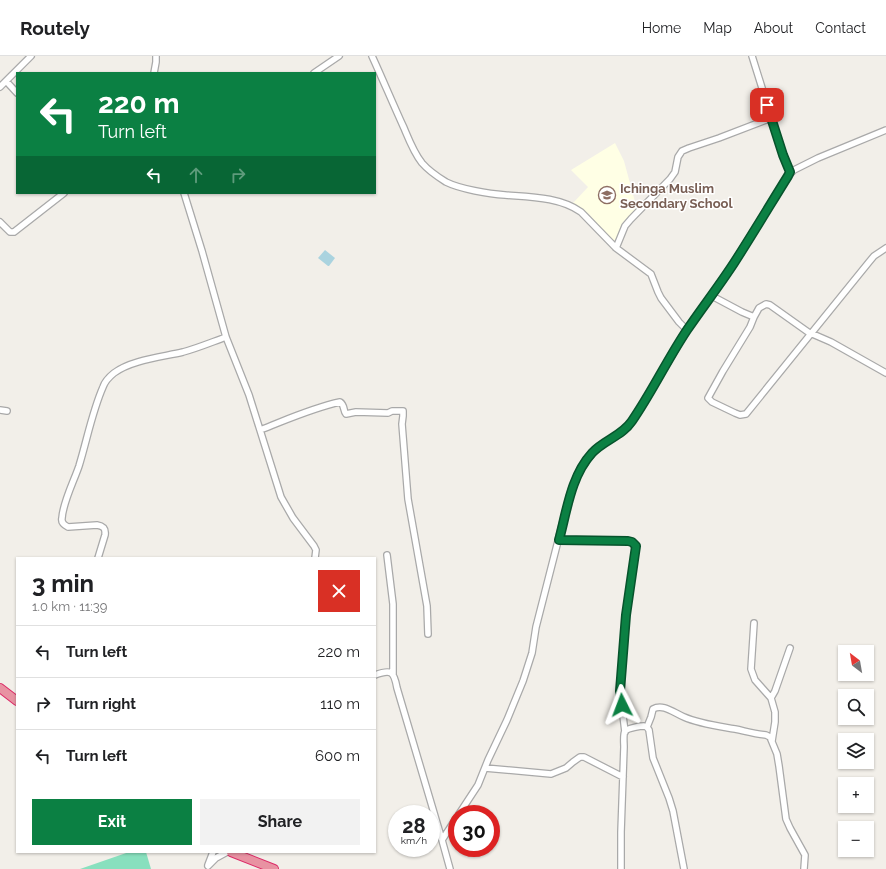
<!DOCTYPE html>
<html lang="en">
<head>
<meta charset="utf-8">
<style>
  body { margin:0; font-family:Raleway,sans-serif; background:#f2f2f2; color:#202124; height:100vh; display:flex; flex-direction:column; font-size:15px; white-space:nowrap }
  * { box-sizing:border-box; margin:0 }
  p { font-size:13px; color:#757577 }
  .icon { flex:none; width:22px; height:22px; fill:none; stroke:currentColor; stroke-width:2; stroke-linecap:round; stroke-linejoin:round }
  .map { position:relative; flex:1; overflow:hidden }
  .panel { position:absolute; left:16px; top:501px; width:360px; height:296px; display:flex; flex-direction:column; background:#fff; border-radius:0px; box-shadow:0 1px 3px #0004 }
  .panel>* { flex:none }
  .banner { position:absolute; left:16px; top:16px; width:360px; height:122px; border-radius:0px; box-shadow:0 1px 3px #0004; background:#0b8043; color:#fff; overflow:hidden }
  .needle { width:26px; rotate:329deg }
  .tools { position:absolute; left:838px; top:589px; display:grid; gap:8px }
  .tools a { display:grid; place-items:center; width:36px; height:36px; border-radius:0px; background:#fff; box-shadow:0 1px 3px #0004; font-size:20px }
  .speed { position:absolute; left:388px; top:749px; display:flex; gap:8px; font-size:20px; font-weight:700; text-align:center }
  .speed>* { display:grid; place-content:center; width:52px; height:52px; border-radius:50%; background:#fff; box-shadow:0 1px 3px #0004; line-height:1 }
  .speed small { font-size:10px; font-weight:400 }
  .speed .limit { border:6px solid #d22; background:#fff; color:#111 }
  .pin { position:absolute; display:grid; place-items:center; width:34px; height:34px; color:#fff; margin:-17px; border-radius:8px; box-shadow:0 2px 6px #0006 }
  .me { position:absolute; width:44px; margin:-22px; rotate:357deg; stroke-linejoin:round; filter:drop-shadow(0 0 3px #0008) }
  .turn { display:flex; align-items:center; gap:14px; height:84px; padding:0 16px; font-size:18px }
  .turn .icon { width:52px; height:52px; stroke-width:2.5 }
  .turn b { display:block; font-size:28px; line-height:34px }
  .lanes { display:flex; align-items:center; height:38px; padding:0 16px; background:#0003; justify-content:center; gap:20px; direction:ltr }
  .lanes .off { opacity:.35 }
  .round { display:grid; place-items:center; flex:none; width:42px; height:42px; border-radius:0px; background:#f2f2f2 }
  .headline { display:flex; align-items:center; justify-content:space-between; height:68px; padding:0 16px }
  h1 { font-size:24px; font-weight:700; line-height:30px }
  .cta { display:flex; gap:8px; margin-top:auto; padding:8px 16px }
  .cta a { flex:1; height:46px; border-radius:0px; background:#0b8043; color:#fff; font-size:16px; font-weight:700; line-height:46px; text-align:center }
  .cta a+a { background:#f2f2f2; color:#202124 }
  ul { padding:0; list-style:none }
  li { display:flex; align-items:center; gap:12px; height:52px; padding:0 16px; border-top:1px solid #e0e0e0 }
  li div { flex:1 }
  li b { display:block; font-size:15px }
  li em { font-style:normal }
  header { display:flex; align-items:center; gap:24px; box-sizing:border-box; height:56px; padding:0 20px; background:#fff; border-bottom:1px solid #e0e0e0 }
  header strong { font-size:19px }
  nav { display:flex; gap:22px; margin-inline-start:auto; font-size:14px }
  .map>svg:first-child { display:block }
  .education { fill:#ffffe5 }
  .pitch { fill:#88e0be }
  .water { fill:#aad3df }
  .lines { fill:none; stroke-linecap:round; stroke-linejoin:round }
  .minor-casing { stroke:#a9a9a9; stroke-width:8 }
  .highway-casing { stroke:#dc2a67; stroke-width:10 }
  .minor { stroke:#fff; stroke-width:5.5 }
  .highway { stroke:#e892a2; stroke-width:8 }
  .route-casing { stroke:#07532c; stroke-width:10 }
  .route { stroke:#0b8043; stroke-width:7 }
  .labels { text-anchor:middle; stroke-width:3; stroke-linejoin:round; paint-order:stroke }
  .education-label { font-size:13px; font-weight:bold; fill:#785e54; stroke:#fff; text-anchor:start }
</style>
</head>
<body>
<header>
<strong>Routely</strong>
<nav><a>Home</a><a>Map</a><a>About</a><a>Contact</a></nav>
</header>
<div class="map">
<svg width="886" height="813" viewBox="0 0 886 813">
  <rect width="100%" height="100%" fill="#f2efe9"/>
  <path class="education" d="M615 87 624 105 637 153 623 166 621 170 618 181 614 185 611 184 609 182 589 158 573 147 588 131 571 114Z"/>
  <path class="pitch" d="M129 796H146L151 813H80Z"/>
  <path class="water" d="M325 194 335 202 329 210H328L318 202Z"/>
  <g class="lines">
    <g class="minor-casing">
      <path id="minor" d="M372 0C383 24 393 48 404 72 409 84 414 97 422 107 428 114 438 121 446 126 460 133 489 138 505 139 530 141 560 141 581 156L616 192 651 218 658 236 661 242 679 266 687 274
        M752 0 783 99 790 116
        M154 17 156 6V0
        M314 17 339 0
        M6 25 17 37
        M0 31 31 0
        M184 137 202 195 226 281 249 339 281 441 293 462 314 490 316 494 315 502
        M0 166 10 176H14L64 137
        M616 192 625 170 631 163 670 123 675 116 678 101 682 95 689 92 719 82 771 62
        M712 240 742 256 754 261 759 252 766 248 770 249 808 276 831 286 886 317
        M754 261 750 271 723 315 708 342 712 346 735 357 740 359 746 358 869 206 874 200 886 192
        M0 354 7 355
        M260 374C286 364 312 352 340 346 345 349 343 355 346 358L356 356 388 357 392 355H403V360L402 368 408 443 427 550 428 578
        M559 484 628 485 632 486 636 490 626 559 620 635 625 676
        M387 499 393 548V618
        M98 502 105 479C106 472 103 470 97 469L68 471C64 469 61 466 62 462 63 446 74 425 79 410 87 384 92 356 103 331 105 325 109 321 114 317 131 304 162 301 183 296 198 292 212 286 226 281
        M754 567 751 613 755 624 771 642 775 656V666L772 685
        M375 619C391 613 394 615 397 632L442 784
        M771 642 775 635 790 592
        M647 671 651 661 653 653C663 647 674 657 684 661 700 668 718 670 735 673 745 675 755 678 766 679L770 681 777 698 779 710 786 763 790 772 805 799 804 813
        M485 712 551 718 566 712 573 706 580 701H584L623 721
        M459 758 478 729 488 704 507 664 523 625 532 597 536 571 570 438 580 413 592 398 599 391 624 375 631 367 646 343 687 274 733 208 788 120 794 114 818 102 886 74
        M208 809 213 796
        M208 810 216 802 227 796
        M450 813 442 784 457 761
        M621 813V776L624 691C624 687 623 678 625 675 628 672 641 670 644 670 647 671 647 671 649 674L653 702 669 742 673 755 684 813"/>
    </g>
    <g class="highway-casing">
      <path id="highway" d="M0 632 17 645
        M231 796 274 813"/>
    </g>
    <use href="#minor" class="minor"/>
    <use href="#highway" class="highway"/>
  </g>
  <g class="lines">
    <g class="route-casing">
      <path id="route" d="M622 649 620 635 626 559 636 490 632 486 628 485 559 484C567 454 571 420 592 397 604 384 622 380 632 365 652 336 667 304 687 274 702 252 719 230 734 207 752 179 770 149 788 120L790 116 783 99 767 49"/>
    </g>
    <use href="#route" class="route"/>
  </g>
  <defs>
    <g id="school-ring" transform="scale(0.9)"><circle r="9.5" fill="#fff" stroke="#8d6e63" stroke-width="1.5"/><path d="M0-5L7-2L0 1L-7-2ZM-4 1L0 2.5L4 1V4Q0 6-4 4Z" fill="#8d6e63"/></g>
  </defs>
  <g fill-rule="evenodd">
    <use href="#school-ring" x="607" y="139"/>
  </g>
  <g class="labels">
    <g class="education-label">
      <text x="620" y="137">Ichinga Muslim<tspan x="620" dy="15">Secondary School</tspan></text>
    </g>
  </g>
</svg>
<div class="tools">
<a><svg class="needle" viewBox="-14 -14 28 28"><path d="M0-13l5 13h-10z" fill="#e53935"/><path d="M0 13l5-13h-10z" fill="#757577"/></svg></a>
<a><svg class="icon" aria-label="search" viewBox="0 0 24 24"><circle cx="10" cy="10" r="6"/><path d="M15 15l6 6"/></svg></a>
<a><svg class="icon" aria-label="layers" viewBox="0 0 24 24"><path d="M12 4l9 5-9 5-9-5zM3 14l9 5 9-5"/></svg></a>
<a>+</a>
<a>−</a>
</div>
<div class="speed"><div>28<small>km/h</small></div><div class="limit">30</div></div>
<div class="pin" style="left:767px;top:49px;background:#d93025"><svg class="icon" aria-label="arrive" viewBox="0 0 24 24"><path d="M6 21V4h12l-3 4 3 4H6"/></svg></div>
<svg class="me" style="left:622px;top:649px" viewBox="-20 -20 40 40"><path d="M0-17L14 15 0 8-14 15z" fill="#0b8043" stroke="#fff" stroke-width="4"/></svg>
<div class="banner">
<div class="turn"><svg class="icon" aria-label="left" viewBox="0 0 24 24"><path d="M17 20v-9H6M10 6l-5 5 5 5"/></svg><div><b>220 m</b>Turn left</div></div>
<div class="lanes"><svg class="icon" aria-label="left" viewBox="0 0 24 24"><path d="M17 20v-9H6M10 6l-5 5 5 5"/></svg><svg class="icon off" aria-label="ahead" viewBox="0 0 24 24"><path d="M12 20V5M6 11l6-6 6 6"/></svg><svg class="icon off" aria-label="right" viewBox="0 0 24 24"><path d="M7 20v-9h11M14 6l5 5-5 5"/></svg></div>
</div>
<section class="panel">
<div class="headline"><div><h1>3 min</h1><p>1.0 km · 11:39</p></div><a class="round" style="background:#d93025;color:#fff"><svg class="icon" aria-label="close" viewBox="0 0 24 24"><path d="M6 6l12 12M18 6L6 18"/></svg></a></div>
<ul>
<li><svg class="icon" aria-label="left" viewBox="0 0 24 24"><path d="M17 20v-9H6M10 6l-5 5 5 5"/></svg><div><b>Turn left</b></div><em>220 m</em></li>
<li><svg class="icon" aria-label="right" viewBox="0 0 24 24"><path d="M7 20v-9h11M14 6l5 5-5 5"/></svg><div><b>Turn right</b></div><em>110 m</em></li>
<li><svg class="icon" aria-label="left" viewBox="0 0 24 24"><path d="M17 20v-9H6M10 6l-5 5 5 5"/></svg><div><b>Turn left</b></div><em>600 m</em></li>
</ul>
<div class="cta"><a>Exit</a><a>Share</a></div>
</section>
</div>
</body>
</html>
